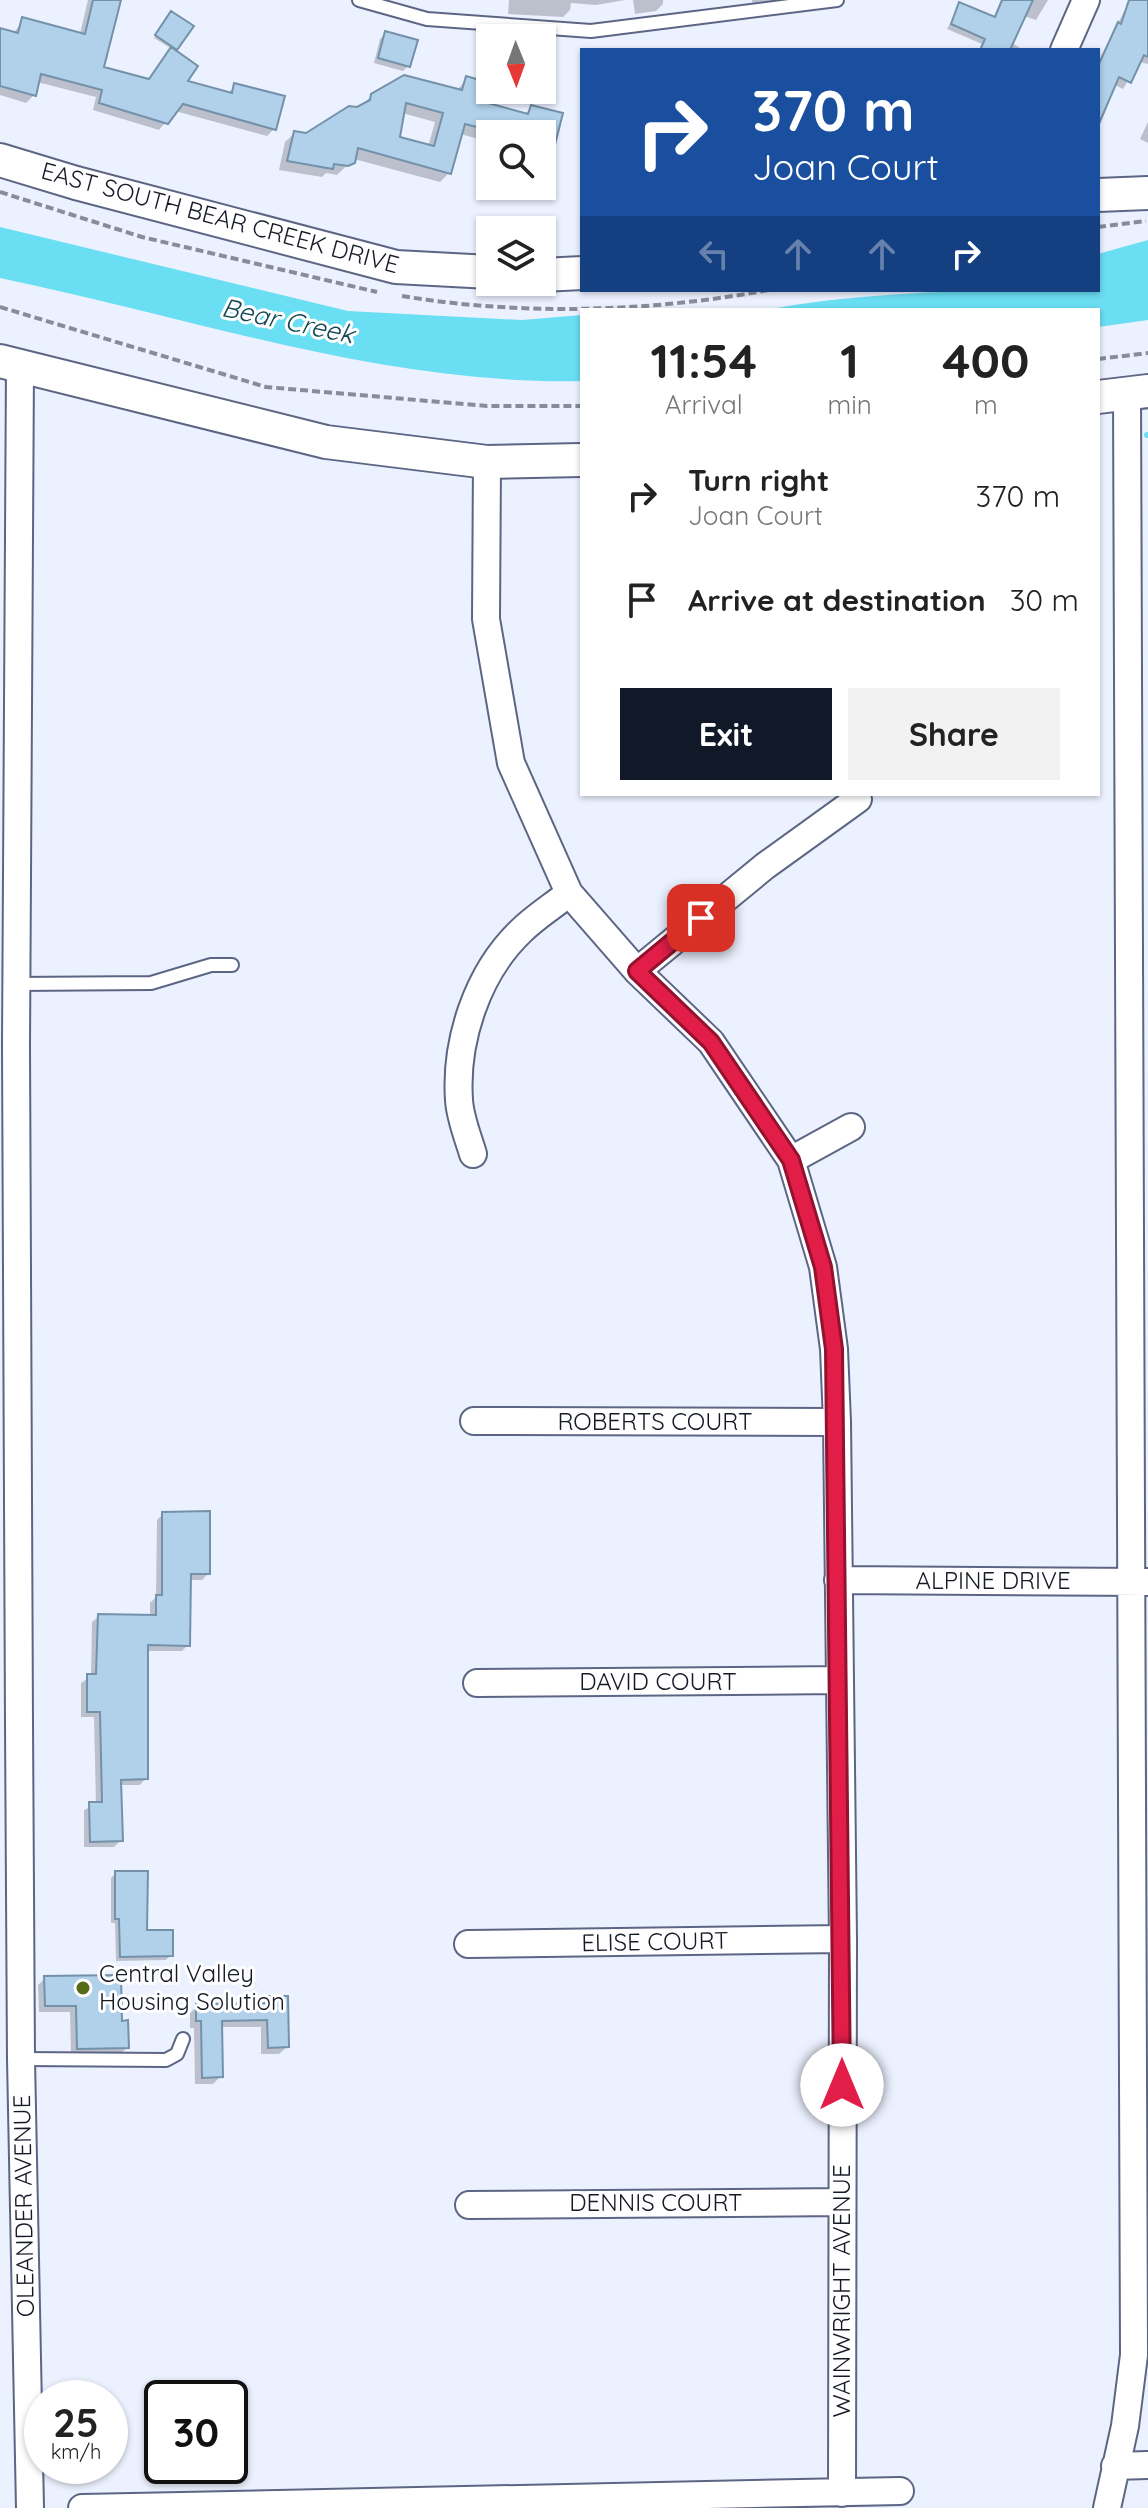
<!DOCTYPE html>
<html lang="en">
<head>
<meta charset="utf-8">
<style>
  body { margin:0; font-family:Quicksand,sans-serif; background:#f2f2f2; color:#222; height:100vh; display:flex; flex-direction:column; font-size:30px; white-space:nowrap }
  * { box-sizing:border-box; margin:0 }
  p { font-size:26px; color:#767676 }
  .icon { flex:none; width:44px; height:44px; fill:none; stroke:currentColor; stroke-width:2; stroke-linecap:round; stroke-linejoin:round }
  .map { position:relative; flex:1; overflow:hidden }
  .sheet { position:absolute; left:580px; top:308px; width:520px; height:488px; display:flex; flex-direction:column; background:#fff; border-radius:0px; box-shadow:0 2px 6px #0004 }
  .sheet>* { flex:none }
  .guide { position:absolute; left:580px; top:48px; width:520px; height:244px; border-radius:0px; box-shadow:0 2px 6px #0004; background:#1a4fa0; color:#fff; overflow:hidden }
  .needle { width:52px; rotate:179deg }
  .fabs { position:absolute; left:476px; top:24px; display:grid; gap:16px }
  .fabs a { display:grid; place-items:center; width:80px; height:80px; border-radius:0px; background:#fff; box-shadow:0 2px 6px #0004; font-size:40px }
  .speed { position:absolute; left:24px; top:2380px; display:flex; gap:16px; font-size:40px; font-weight:700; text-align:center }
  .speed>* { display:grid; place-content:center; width:104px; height:104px; border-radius:50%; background:#fff; box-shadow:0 2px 6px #0004; line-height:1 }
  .speed small { font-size:20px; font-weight:400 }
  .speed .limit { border:4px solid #111; border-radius:12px; background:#fff; color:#111 }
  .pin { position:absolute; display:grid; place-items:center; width:68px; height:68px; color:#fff; margin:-34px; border-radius:16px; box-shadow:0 4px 12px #0006 }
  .me { position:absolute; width:88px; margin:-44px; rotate:0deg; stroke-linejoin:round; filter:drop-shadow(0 0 6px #0008) }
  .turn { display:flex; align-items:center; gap:28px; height:168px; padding:0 40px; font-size:36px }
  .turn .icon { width:104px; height:104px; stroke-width:2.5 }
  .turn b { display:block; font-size:56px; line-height:68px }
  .lanes { display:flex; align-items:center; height:76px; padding:0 40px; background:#0003; justify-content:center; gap:40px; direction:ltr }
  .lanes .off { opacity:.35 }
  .eta { display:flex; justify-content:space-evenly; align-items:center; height:136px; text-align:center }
  .eta b { font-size:48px; font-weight:700; line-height:56px }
  .button { display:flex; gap:16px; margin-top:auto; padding:16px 40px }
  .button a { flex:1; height:92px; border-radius:0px; background:#111827; color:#fff; font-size:32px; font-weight:700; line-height:92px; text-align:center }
  .button a+a { background:#f2f2f2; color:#222 }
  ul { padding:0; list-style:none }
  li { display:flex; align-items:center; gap:24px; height:104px; padding:0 40px }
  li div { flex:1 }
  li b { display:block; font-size:30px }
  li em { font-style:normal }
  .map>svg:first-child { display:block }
  .water { fill:#6adef3 }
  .shadow { fill:#0003; fill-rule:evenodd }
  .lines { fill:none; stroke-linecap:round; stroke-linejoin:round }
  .stream { stroke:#6adef3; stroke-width:6 }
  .building { fill:#b1d1ea; stroke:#7392a9; stroke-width:2; fill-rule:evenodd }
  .service-casing { stroke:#5c6684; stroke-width:16 }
  .minor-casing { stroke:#5c6684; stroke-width:30 }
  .tertiary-casing { stroke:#5c6684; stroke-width:36 }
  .path { stroke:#878c99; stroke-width:4; stroke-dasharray:8 4; stroke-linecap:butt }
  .service { stroke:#fff; stroke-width:12 }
  .minor { stroke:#fff; stroke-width:26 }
  .tertiary { stroke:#fff; stroke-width:32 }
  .route-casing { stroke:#92132f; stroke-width:20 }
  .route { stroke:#e11d48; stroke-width:14 }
  .poi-dot { fill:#566a18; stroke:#fefefe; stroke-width:3 }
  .labels { text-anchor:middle; stroke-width:6; stroke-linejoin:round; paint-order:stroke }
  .street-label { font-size:24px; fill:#151925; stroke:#fefefe }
  .poi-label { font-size:24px; fill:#151925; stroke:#fefefe; text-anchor:start }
  .water-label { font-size:26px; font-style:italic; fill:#144852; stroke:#fefefe }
</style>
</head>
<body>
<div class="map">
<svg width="1148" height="2508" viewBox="0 0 1148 2508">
  <rect width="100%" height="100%" fill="#ecf1ff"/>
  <path class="water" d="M0 227 348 311 522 320 582 315V381C382 385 194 318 0 278Z
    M1148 240V320L1098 327V310H764C875 290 986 290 1098 290V254Z"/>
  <path class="shadow" d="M88 0H119L101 68 147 81 172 49 154 38 169 15 173 51 185 82 227 94 235 86 275 128 267 136 175 111 159 130 93 110 96 97 37 82 34 95 26 103 0 95V30L13 34 23 20 80 34Z
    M509 0H625L596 5 571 3 570 10 563 17 508 14Z
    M633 0H663V4L656 11 635 14Z
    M752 0H774L770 4 753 7Z
    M1001 0H1048L1036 20 1024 16 1012 43 1023 50H979L982 44 947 29 960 5 993 19Z
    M1130 0H1148V64L1139 62 1123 89 1113 84 1098 112V62Z
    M385 34 408 66 403 71 374 63 380 39Z
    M467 79 490 85 485 104 524 115 532 107 561 114 542 165V134H490V142L460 134 449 173 440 182 354 159 337 175 326 173 322 177 279 170 285 142 295 133 306 135 358 110 372 95 457 90ZM402 113 435 122 428 147 397 138Z
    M1148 122V143L1140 139Z
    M163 1514 208 1574 202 1580H189L188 1645 182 1651H146V1778L140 1785H120L121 1840 114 1847H84V1810L96 1804 94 1717H81V1683L91 1676 92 1622 99 1616 150 1617V1603L156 1597 157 1520Z
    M116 1873 145 1932 171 1955 166 1960 116 1961 115 1923H111V1878Z
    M45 1978 120 2023 127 2048 120 2054 71 2055 70 2012H39L38 1985Z
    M268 1998 287 2047 279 2054H261V2027H220L221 2076 213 2084H195L194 2028H190V2013L197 2006 261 2005Z"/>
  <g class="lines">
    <path class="stream" d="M1147 435H1148"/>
  </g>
  <path class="building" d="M93 0H121L104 67 149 79 171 47 198 66 188 81 232 93 234 83 285 96 276 130 183 104 168 124 99 103 102 90 41 74 36 96 0 86V28L18 33 22 17 85 34Z
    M1002 0H1033L1010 50H980L985 39 951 24 959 2 995 17Z
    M1129 0H1148V57L1144 55 1131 83 1119 77 1098 126V66L1118 22 1121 24Z
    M171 11 194 26 177 50 155 35Z
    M385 31 418 40 410 67 378 58Z
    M404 75 462 90 466 76 490 83 488 103 528 114 531 105 563 113 548 172 542 171V134H504L465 124 451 174 358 148 355 163 348 166 334 164 333 169 287 161 294 131 306 133 349 106 357 107 370 100 371 94ZM406 103 443 113 434 146 400 137Z
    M210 1511V1574H191L190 1646 148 1645V1779L121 1780 123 1841 90 1842 89 1802H102L100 1712H87V1674H96L98 1614 156 1615V1595H162V1512Z
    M115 1871H148L147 1930H173V1956L120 1957 119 1919H115Z
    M121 1975 122 2021 128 2020 129 2048 77 2049 76 2006H45L44 1976Z
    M267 1996H288L289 2047 268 2048 267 2020 222 2021 223 2077 202 2078 201 2021H196V2004L267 2003Z"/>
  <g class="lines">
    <g class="service-casing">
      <path id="service" d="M359 0 427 19 591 31 837 0
        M16 984 151 983 211 965H232
        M21 2059 166 2060 177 2054 183 2039"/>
    </g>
    <g class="minor-casing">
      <path id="minor" d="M1064 50 1086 0
        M20 367 16 1045 19 1723 21 2059 30 2508
        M487 462 486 619 511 763 569 893 637 971 711 1042 791 1160 823 1267 834 1349 837 1422 843 1939 842 2493
        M637 971 765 866 858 799
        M473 1154C468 1137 460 1118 459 1100 455 1041 477 973 521 931 535 917 553 906 569 893
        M791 1160 851 1127
        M474 1421 837 1422
        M838 1580 1147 1582
        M477 1683 840 1680
        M468 1944 843 1939
        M469 2205 842 2202
        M1115 2466 1148 2465
        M82 2508 900 2491
        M1107 2508 1125 2426 1134 2355 1127 393"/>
    </g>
    <g class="tertiary-casing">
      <path id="tertiary" d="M0 160 76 183 396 267 490 272
        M1098 195 1148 193
        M542 275 582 273
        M0 361 326 442 487 462 582 460
        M1098 397 1148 391"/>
    </g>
    <path class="path" d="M0 192 142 237 377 292
      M1098 227 1146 221
      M402 296C523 316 649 312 769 290
      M0 307 266 387 487 406H582
      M1098 359 1148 353"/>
    <use href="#service" class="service"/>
    <use href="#minor" class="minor"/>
    <use href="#tertiary" class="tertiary"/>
  </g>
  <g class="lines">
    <g class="route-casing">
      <path id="route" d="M701 918 637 971 711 1042 791 1160 823 1267 834 1349 842 2085"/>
    </g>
    <use href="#route" class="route"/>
  </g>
  <circle class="poi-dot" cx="83" cy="1988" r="8"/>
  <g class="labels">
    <g class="street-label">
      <text transform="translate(220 218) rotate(15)" y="8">EAST SOUTH BEAR CREEK DRIVE</text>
      <text x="655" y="1430">ROBERTS COURT</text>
      <text x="993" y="1589">ALPINE DRIVE</text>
      <text x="658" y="1690">DAVID COURT</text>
      <text transform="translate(655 1942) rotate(-1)" y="8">ELISE COURT</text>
      <text x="656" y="2211">DENNIS COURT</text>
      <text transform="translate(24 2206) rotate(-91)" y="8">OLEANDER AVENUE</text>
      <text transform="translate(842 2291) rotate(-90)" y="8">WAINWRIGHT AVENUE</text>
    </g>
    <g class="poi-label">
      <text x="99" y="1982">Central Valley<tspan x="99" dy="28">Housing Solution</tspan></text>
    </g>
    <g class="water-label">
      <text transform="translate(288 321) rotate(12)" y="9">Bear Creek</text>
    </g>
  </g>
</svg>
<div class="fabs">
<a><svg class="needle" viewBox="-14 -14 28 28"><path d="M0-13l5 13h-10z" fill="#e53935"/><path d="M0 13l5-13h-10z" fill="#767676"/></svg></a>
<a><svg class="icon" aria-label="search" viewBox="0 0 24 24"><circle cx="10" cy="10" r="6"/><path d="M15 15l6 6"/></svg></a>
<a><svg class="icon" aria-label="layers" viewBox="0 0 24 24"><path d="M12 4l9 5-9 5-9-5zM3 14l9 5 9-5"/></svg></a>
</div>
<div class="speed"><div>25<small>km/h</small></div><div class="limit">30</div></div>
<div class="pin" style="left:701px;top:918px;background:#d93025"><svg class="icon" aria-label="arrive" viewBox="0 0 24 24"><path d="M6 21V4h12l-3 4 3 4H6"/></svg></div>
<svg class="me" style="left:842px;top:2085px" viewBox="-20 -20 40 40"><circle r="19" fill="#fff"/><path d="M0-13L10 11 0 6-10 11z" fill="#e11d48"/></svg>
<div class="guide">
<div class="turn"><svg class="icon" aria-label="right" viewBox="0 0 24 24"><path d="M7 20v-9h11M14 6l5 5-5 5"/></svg><div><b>370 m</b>Joan Court</div></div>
<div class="lanes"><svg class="icon off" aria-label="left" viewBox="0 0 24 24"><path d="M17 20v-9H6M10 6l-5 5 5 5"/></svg><svg class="icon off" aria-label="ahead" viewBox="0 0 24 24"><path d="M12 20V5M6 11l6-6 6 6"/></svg><svg class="icon off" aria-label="ahead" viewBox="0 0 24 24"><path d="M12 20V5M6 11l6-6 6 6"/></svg><svg class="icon" aria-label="right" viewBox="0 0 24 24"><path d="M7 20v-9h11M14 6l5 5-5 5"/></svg></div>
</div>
<section class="sheet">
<div class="eta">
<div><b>11:54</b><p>Arrival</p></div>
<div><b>1</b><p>min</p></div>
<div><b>400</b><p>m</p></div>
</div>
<ul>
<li><svg class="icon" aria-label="right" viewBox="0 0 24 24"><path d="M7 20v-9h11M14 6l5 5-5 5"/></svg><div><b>Turn right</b><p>Joan Court</p></div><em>370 m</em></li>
<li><svg class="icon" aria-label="arrive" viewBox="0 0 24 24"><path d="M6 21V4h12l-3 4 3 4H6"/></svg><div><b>Arrive at destination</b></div><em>30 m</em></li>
</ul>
<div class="button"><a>Exit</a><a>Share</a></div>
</section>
</div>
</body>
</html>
